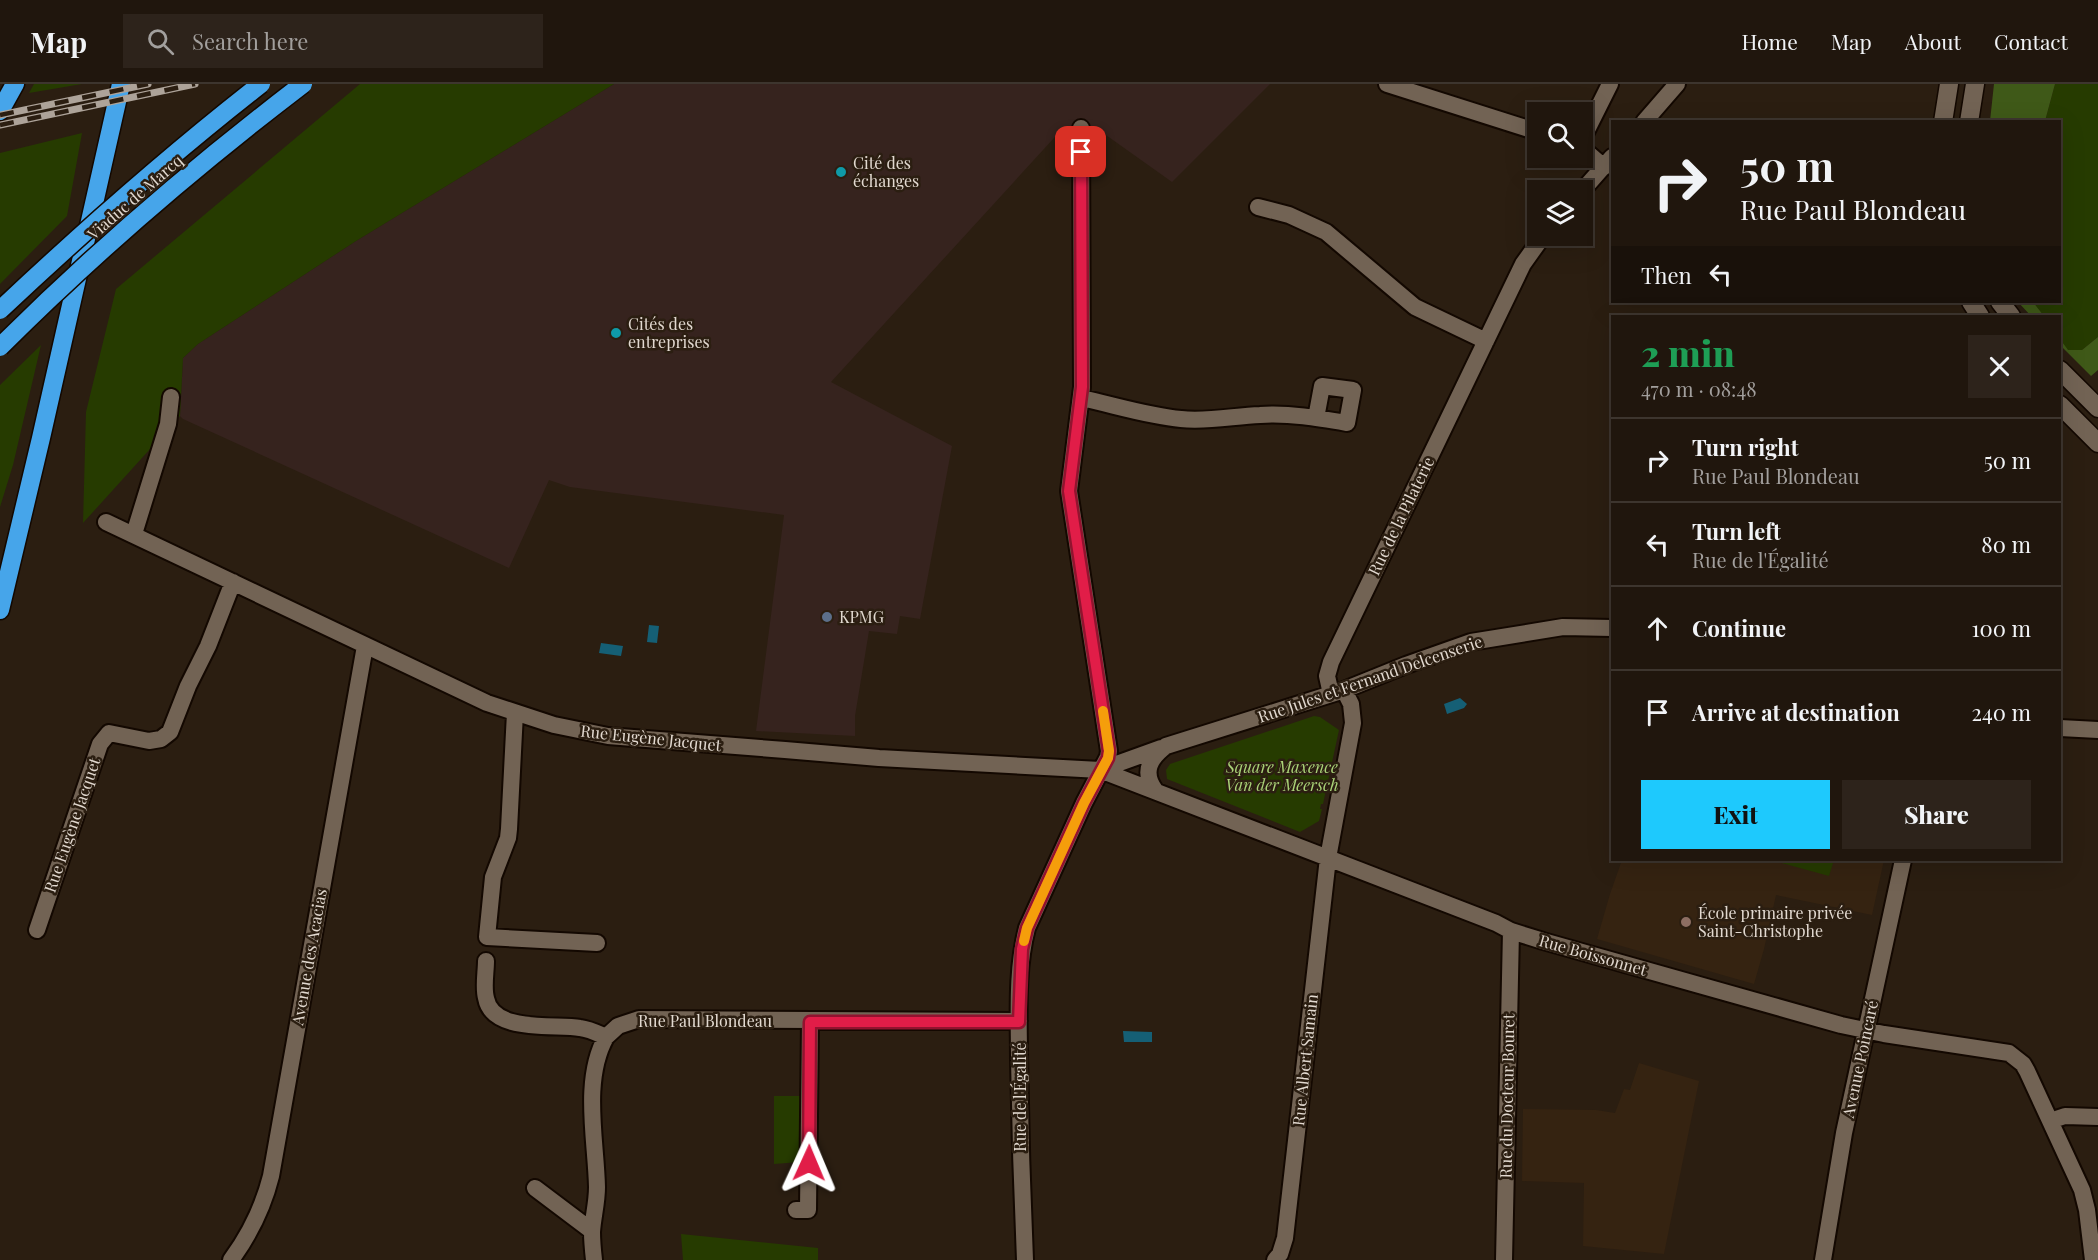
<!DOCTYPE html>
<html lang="en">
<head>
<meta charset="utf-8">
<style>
  body { margin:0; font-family:"Playfair Display",serif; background:#2d231b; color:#f1f3f6; height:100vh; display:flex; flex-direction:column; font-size:22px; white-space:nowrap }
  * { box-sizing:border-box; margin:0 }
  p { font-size:20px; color:#a29f9d }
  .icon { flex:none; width:33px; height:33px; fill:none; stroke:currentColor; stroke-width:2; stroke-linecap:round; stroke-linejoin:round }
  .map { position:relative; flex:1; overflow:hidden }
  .details { position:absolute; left:1611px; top:231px; width:450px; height:546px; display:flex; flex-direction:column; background:#20160d; border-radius:0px; box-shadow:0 6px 24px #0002,0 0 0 2px #3d352e }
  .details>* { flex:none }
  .hud { position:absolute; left:1611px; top:36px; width:450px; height:183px; border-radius:0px; box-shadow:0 6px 24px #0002,0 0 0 2px #3d352e; background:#20160d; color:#f1f3f6; overflow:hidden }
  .controls { position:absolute; left:1527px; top:18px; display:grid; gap:12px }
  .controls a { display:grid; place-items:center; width:66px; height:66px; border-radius:0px; background:#20160d; box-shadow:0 6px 24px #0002,0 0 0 2px #3d352e; font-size:30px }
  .pin { position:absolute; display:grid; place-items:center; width:51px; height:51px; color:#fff; margin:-26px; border-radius:12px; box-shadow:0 3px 9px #0006 }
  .me { position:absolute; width:66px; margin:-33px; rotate:1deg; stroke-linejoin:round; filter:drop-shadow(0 0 4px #0008) }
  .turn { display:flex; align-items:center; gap:21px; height:126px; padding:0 30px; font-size:27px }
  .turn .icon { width:78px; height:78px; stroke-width:2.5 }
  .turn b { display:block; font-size:42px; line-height:51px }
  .then { display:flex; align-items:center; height:57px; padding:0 30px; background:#0003; gap:12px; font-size:22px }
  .round { display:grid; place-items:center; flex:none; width:63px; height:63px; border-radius:0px; background:#2d231b }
  .overview { display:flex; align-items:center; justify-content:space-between; height:102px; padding:0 30px }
  h1 { font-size:36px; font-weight:800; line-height:45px; color:#1e9e55 }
  .action { display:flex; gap:12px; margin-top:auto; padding:12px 30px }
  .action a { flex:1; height:69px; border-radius:0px; background:#1ec9fd; color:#111; font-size:24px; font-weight:800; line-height:69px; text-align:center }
  .action a+a { background:#2d231b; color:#f1f3f6 }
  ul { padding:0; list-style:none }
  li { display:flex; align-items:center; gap:18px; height:84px; padding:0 30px; border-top:2px solid #3d352e }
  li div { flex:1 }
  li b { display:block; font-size:22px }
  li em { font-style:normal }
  header { display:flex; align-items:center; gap:36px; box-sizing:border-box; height:84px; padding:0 30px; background:#20160d; border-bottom:2px solid #3d352e }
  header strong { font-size:28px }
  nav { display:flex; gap:33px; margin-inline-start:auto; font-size:21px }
  .search { width:420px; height:54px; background:#2d231b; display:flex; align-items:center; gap:15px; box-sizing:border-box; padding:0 21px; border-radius:0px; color:#a29f9d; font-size:22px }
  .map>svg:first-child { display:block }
  .commercial { fill:#36231e }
  .built { fill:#352311 }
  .green { fill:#263b00 }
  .forest { fill:#3f5918 }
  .water { fill:#155f75 }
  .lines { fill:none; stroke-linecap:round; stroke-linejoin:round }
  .street-casing { stroke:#130801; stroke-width:20 }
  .secondary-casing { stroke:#130801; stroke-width:21 }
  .highway-casing { stroke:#130801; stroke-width:21 }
  .street { stroke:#726354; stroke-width:16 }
  .secondary { stroke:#726354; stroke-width:18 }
  .highway { stroke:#46a5ea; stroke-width:18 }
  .rail-casing { stroke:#ada399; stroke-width:7 }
  .rail { stroke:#2b1e11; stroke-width:4.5; stroke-dasharray:14; stroke-linecap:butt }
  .highway-bridge-casing { stroke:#130801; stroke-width:21; stroke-linecap:butt }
  .highway-bridge { stroke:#46a5ea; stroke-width:18 }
  .route-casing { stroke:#92132f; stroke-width:15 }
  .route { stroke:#e11d48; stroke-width:10 }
  .slow { stroke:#f59e0b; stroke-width:10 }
  .culture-dot { fill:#0f9aa8; stroke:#2b1e11; stroke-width:2 }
  .service-dot { fill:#5c6f8a; stroke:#2b1e11; stroke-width:2 }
  .education-dot { fill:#8d6e63; stroke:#2b1e11; stroke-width:2 }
  .labels { text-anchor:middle; stroke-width:5; stroke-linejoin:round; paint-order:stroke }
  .poi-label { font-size:16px; fill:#e2d9d0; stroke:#2b1e11; text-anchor:start }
  .street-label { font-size:16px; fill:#e2d9d0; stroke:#2b1e11 }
  .park-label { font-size:16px; font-style:italic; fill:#aad378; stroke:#2b1e11 }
</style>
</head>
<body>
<header>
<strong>Map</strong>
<div class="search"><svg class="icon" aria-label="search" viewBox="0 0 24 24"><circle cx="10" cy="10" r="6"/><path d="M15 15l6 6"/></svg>Search here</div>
<nav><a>Home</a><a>Map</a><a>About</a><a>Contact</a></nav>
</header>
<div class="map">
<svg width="2098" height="1176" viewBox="0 0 2098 1176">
  <rect width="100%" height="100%" fill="#2b1e11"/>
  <path class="commercial" d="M614 0H1270L1172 98 1096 44 1065 42 831 298 952 362 920 535 900 532 897 550 869 547 855 632V652L756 647 784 431 570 403 549 396 509 484 183 335 180 332 183 274 198 260 356 157Z"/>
  <path class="built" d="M1622 776H1884L1872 831 1776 811 1764 865 1754 900 1597 855 1610 810Z
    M1639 979 1699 997 1664 1170 1583 1162 1584 1099 1522 1097 1523 1025 1596 1026 1615 1029 1624 1005 1630 1006Z"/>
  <path class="green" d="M34 0H82L29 9Z
    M360 0H614L356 157 198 260 183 274 180 332 83 439 86 328 116 205Z
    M2055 0H2098V253L2082 266H2067L2060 255V232H2044L2033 218H2060V38L2045 37Z
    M82 49 67 132 0 200V69Z
    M41 261 13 381 0 423V301Z
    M1314 632 1320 633 1339 646 1323 720H1321L1320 725H1322L1319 737 1300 748 1167 695 1166 686 1170 680Z
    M1771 776H1834L1829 792Z
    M774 1012H803L802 1074 800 1078 774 1080Z
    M681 1150 818 1164V1176H683Z"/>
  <path class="forest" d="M1994 0H2055L2045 37H1990Z
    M2018 218H2033L2044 232H2031Z
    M2098 253V286L2091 292 2060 261V255L2068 266H2082Z"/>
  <path class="water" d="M649 541 659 542 657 559 647 558Z
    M601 559 623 562 621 572 599 569Z
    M1460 614 1467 620 1464 624 1447 630 1444 620Z
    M1123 947 1152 948V958H1124Z"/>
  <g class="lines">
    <g class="street-casing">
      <path id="street" d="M1387 0 1538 48
        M1644 38 1677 0
        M1582 56 1610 0
        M1582 64 1604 83
        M1582 107 1612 73
        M1258 123 1289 131 1326 148 1415 223 1486 257
        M1081 314C1114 321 1148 332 1181 335 1207 338 1234 332 1260 331 1289 329 1318 334 1347 339L1353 306 1322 302 1316 334
        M106 438 487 619 554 641 608 652 785 666 879 674 1100 686 1496 839 1511 847 1543 857 1841 941 1884 950 2009 969 2023 980 2027 987 2082 1106 2087 1126 2093 1176
        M134 450 168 340 171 313
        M1331 610 1327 592 1331 578 1523 180 1543 152
        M515 629 509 745 508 754 493 793 487 853 597 859
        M2060 644 2098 646
        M1100 686 1161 664
        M1155 706C1142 688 1150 674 1166 662L1344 606 1406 581 1471 558 1563 543 1612 544
        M37 846 100 660 109 649 149 657 161 655 170 648 188 602 208 562 233 498
        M486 877C486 888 483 903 486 914 492 949 553 940 580 944 589 945 597 949 606 953L618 942 639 935 1019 937
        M2050 1037 2065 1032 2098 1033
        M535 1104 592 1147
        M796 1126H808L810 938
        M231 1176C250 1150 263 1124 271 1092L365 562
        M594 1176C593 1167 592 1157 592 1148 593 1133 597 1119 597 1103 596 1056 582 996 606 953
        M1025 1176C1022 1109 1020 1042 1019 975 1019 932 1016 886 1027 844L1084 719 1108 673 1109 667 1069 407 1082 303 1081 44
        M1275 1176 1280 1170 1285 1154 1328 774 1353 639 1351 620 1344 606
        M1504 1176 1511 847
        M1823 1176 1844 1049 1903 776"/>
    </g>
    <g class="secondary-casing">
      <path id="secondary" d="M1943 38 1949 0
        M1969 38 1975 0
        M1971 218 1980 232
        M2000 218 2011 232
        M2060 286 2098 324
        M2060 321 2098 359"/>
    </g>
    <g class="highway-casing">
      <path id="highway" d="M0 27 15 0
        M0 526 41 354 121 0"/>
    </g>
    <use href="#street" class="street"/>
    <use href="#secondary" class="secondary"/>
    <use href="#highway" class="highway"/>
    <g class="rail-casing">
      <path id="rail" d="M0 31 148 0
        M0 41 195 0"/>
    </g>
    <use href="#rail" class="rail"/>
    <g class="highway-bridge-casing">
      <path id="highway-bridge" d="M0 226C84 147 170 71 261 0
        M0 263C95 168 197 81 303 0"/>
    </g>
    <use href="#highway-bridge" class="highway-bridge"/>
  </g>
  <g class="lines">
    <g class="route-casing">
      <path id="route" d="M809 1079 810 938H1019L1022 865 1027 844 1084 719 1108 674 1109 667 1069 407 1082 303 1081 68"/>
    </g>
    <use href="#route" class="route"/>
    <path class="slow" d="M1024 857 1027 844 1084 719 1108 674 1109 667 1103 627"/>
  </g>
  <g class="culture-dot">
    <circle cx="841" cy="88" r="6"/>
    <circle cx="616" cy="249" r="6"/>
  </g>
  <circle class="service-dot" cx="827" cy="533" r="6"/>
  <circle class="education-dot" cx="1686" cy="838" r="6"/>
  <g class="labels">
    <g class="poi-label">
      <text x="853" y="85">Cité des<tspan x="853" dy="18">échanges</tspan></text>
      <text x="628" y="246">Cités des<tspan x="628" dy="18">entreprises</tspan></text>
      <text x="839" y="539">KPMG</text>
      <text x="1698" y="835">École primaire privée<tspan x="1698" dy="18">Saint-Christophe</tspan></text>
    </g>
    <g class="street-label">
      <text transform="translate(135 113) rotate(-41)" y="6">Viaduc de Marcq</text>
      <text transform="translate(1401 432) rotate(-64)" y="6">Rue de la Pilaterie</text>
      <text transform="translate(1370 595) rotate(-19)" y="6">Rue Jules et Fernand Delcenserie</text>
      <text transform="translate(651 654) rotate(6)" y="6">Rue Eugène Jacquet</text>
      <text transform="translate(72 741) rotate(-71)" y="6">Rue Eugène Jacquet</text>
      <text transform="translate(1593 871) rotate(16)" y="6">Rue Boissonnet</text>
      <text transform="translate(309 873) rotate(-80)" y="6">Avenue des Acacias</text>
      <text x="705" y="943">Rue Paul Blondeau</text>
      <text transform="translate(1860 975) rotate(-78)" y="6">Avenue Poincaré</text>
      <text transform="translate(1305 976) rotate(-84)" y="6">Rue Albert Samain</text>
      <text transform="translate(1507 1012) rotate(-89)" y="6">Rue du Docteur Bouret</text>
      <text transform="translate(1020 1013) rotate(-90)" y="6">Rue de l'Égalité</text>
    </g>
    <g class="park-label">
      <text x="1282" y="689">Square Maxence<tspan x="1282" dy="18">Van der Meersch</tspan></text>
    </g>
  </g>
</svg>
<div class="controls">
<a><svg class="icon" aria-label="search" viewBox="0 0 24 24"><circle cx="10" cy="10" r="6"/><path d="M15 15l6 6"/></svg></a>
<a><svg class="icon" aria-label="layers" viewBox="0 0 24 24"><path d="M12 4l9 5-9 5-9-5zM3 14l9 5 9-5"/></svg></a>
</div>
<div class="pin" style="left:1081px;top:68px;background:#d93025"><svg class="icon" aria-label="arrive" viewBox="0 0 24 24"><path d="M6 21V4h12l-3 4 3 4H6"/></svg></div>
<svg class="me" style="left:809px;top:1079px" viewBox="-20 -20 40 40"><path d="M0-17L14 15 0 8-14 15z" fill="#e11d48" stroke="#fff" stroke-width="4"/></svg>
<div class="hud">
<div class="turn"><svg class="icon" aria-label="right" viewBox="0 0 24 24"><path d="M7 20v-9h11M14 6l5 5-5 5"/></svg><div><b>50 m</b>Rue Paul Blondeau</div></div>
<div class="then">Then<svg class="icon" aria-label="left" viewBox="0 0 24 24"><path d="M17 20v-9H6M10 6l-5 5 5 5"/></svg></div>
</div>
<section class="details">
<div class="overview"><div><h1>2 min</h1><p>470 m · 08:48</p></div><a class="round"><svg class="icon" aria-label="close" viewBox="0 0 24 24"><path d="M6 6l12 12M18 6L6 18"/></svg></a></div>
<ul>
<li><svg class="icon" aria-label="right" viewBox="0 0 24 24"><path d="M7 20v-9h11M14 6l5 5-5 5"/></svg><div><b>Turn right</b><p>Rue Paul Blondeau</p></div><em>50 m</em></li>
<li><svg class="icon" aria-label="left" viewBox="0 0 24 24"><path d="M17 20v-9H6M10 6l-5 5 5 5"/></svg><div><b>Turn left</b><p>Rue de l'Égalité</p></div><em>80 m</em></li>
<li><svg class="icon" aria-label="ahead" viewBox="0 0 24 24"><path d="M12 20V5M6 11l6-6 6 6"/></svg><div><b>Continue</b></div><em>100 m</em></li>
<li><svg class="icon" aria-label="arrive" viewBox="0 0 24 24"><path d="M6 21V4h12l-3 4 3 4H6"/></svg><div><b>Arrive at destination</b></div><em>240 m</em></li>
</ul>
<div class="action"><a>Exit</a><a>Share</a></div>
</section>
</div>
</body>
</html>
